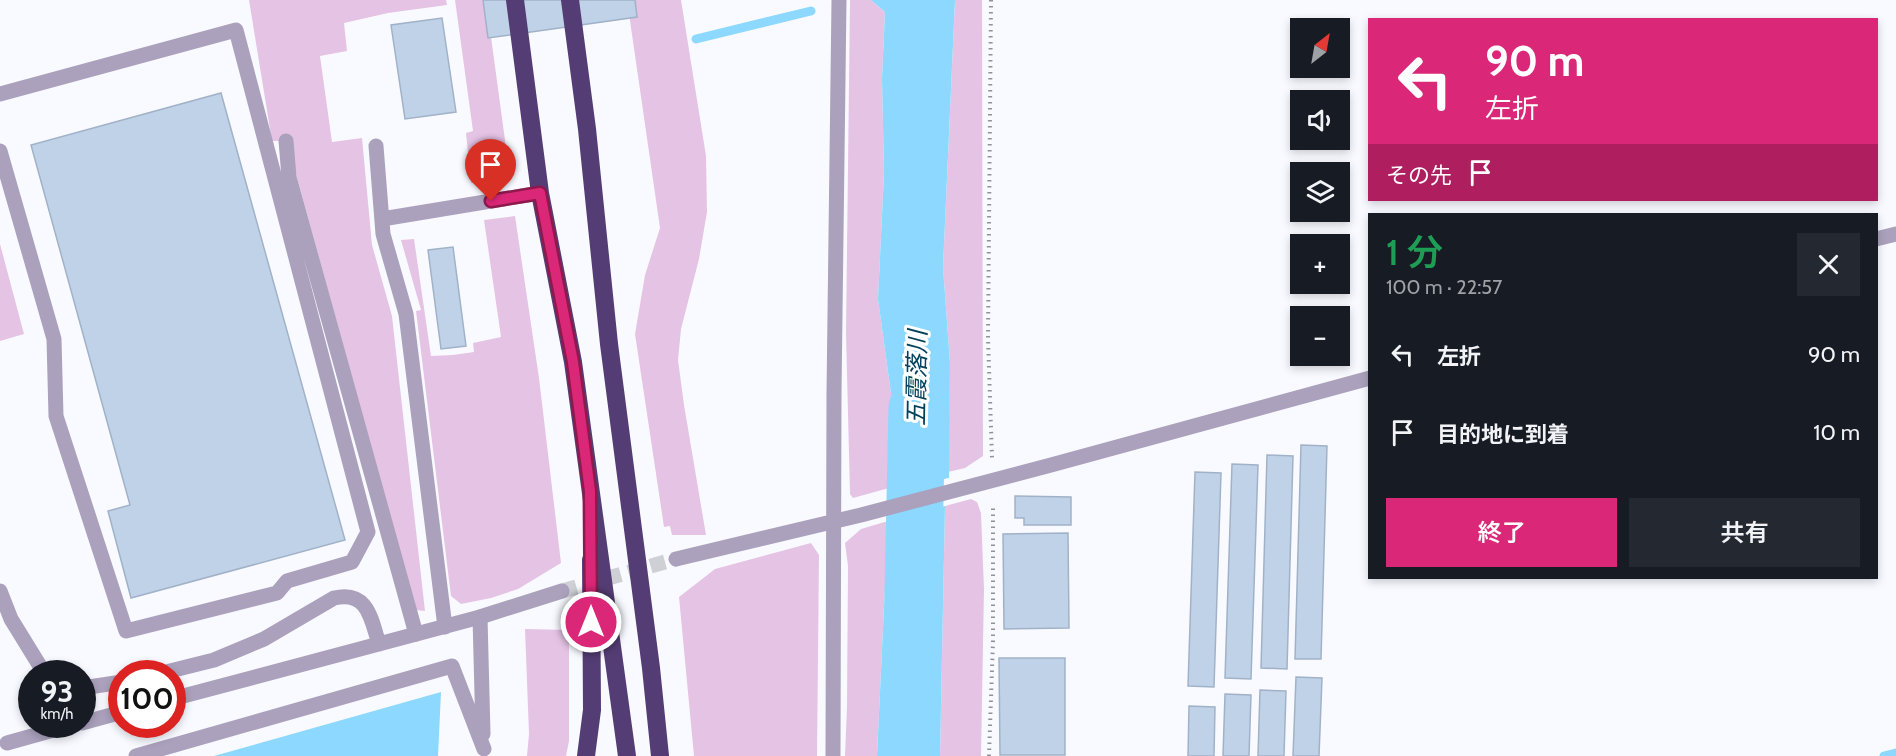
<!DOCTYPE html>
<html lang="ja">
<head>
<meta charset="utf-8">
<style>
  body { margin:0; font-family:Cabin,"Noto Sans JP",sans-serif; background:#242831; color:#f1f3f6; height:100vh; display:flex; flex-direction:column; font-size:22px; white-space:nowrap }
  * { box-sizing:border-box; margin:0 }
  p { font-size:20px; color:#9ea1a6 }
  .icon { flex:none; width:33px; height:33px; fill:none; stroke:currentColor; stroke-width:2; stroke-linecap:round; stroke-linejoin:round }
  .map { position:relative; flex:1; overflow:hidden }
  .drawer { position:absolute; left:1368px; top:213px; width:510px; height:366px; display:flex; flex-direction:column; background:#171b24; border-radius:0px; box-shadow:0 3px 9px #0003 }
  .drawer>* { flex:none }
  .top-card { position:absolute; left:1368px; top:18px; width:510px; height:183px; border-radius:0px; box-shadow:0 3px 9px #0003; background:#db2777; color:#fff; overflow:hidden }
  .needle { width:39px; rotate:31deg }
  .controls { position:absolute; left:1290px; top:18px; display:grid; gap:12px }
  .controls a { display:grid; place-items:center; width:60px; height:60px; border-radius:0px; background:#171b24; box-shadow:0 3px 9px #0003; font-size:30px }
  .speed { position:absolute; left:18px; top:660px; display:flex; gap:12px; font-size:30px; font-weight:700; text-align:center }
  .speed>* { display:grid; place-content:center; width:78px; height:78px; border-radius:50%; background:#171b24; box-shadow:0 3px 9px #0003; line-height:1 }
  .speed small { font-size:15px; font-weight:400 }
  .speed .limit { border:9px solid #d22; background:#fff; color:#111 }
  .pin { position:absolute; display:grid; place-items:center; width:51px; height:51px; color:#fff; margin:-62px -26px; border-radius:50% 50% 50% 0; rotate:-45deg; box-shadow:0 0 6px #0007 }
  .pin .icon { rotate:45deg }
  .me { position:absolute; width:66px; margin:-33px; rotate:0deg; stroke-linejoin:round; filter:drop-shadow(0 0 4px #0008) }
  .turn { display:flex; align-items:center; gap:21px; height:126px; padding:0 18px; font-size:27px }
  .turn .icon { width:78px; height:78px; stroke-width:2.5 }
  .turn b { display:block; font-size:42px; line-height:51px }
  .then { display:flex; align-items:center; height:57px; padding:0 18px; background:#0003; gap:12px; font-size:22px }
  .round { display:grid; place-items:center; flex:none; width:63px; height:63px; border-radius:0px; background:#242831 }
  .overview { display:flex; align-items:center; justify-content:space-between; height:102px; padding:0 18px }
  h1 { font-size:36px; font-weight:600; line-height:45px; color:#1e9e55 }
  .action { display:flex; gap:12px; margin-top:auto; padding:12px 18px }
  .action a { flex:1; height:69px; border-radius:0px; background:#db2777; color:#fff; font-size:24px; font-weight:600; line-height:69px; text-align:center }
  .action a+a { background:#242831; color:#f1f3f6 }
  ul { padding:0; list-style:none }
  li { display:flex; align-items:center; gap:18px; height:78px; padding:0 18px }
  li div { flex:1 }
  li b { display:block; font-size:22px }
  li em { font-style:normal }
  .map>svg:first-child { display:block }
  .green { fill:#e5c3e5 }
  .water { fill:#8cd8fe }
  .pier { fill:#f9faff }
  .lines { fill:none; stroke-linecap:round; stroke-linejoin:round }
  .stream { stroke:#8cd8fe; stroke-width:9 }
  .river { stroke:#8cd8fe; stroke-width:57 }
  .building { fill:#c0d2e8; stroke:#a1b2c8; stroke-width:1.5 }
  .minor-tunnel { stroke:#cfd0d6; stroke-width:15; stroke-dasharray:15 8; stroke-linecap:butt }
  .path { stroke:#909299; stroke-width:4; stroke-dasharray:1.5 4.5; stroke-linecap:butt }
  .service { stroke:#aba1bd; stroke-width:15 }
  .minor { stroke:#aba1bd; stroke-width:15 }
  .motorway { stroke:#543d74; stroke-width:18 }
  .route-casing { stroke:#8e194d; stroke-width:15 }
  .route { stroke:#db2777; stroke-width:10 }
  .labels { text-anchor:middle; stroke-width:6; stroke-linejoin:round; paint-order:stroke }
  .water-label { font-size:24px; font-style:italic; fill:#00425b; stroke:#fff }
</style>
</head>
<body>
<div class="map">
<svg width="1896" height="756" viewBox="0 0 1896 756">
  <rect width="100%" height="100%" fill="#f9faff"/>
  <path class="green" d="M249 0H446L447 5 388 13 344 23 347 51 320 56 332 142 362 138 372 245 392 316 425 611 416 610 293 163 286 141H272Z
    M455 0H486L510 177 471 183 466 133 473 131Z
    M627 0H681L706 156 707 212 699 259 681 329 678 360 684 405 706 535H672L670 526 664 527 635 334 645 275 660 228Z
    M850 0H871L885 12 882 78 884 173 878 299 894 415 889 488 853 498 850 494 846 333Z
    M955 0H982L983 456 965 468 948 472 950 363 943 267Z
    M515 216 539 378 561 563 518 589 491 598 461 604 451 596 416 311 421 310 401 240 414 239 431 356 453 355 474 352 473 343 501 337 484 220Z
    M0 244 24 334 0 341Z
    M971 499 977 502 981 513 984 589 981 756H940L945 506Z
    M888 521 877 756H845L847 706 848 566 845 543 861 529Z
    M811 543 819 555 817 756H694L679 597 715 569Z
    M525 629 569 630V741L566 756H527L529 734Z"/>
  <path class="water" d="M871 0H955L943 267 950 363 949 478 888 494 894 415 878 299 884 173 882 78 885 12Z
    M945 506 940 756H877L888 521Z
    M441 692 438 756H214Z"/>
  <path class="pier" d="M952 477 950 481 889 497 885 495Z
    M945 503 948 505 884 522 887 519Z"/>
  <g class="lines">
    <path class="stream" d="M696 39 811 11
      M1884 756 1896 753"/>
    <path class="river" d="M913 592 917 408"/>
  </g>
  <path class="building" d="M483 0H635L637 17 488 38Z
    M442 18 456 112 405 119 391 25Z
    M221 93 345 540 131 598 108 511 130 505 31 145Z
    M453 247 466 346 441 349 428 250Z
    M1301 445 1327 446 1321 659H1295Z
    M1267 455 1293 456 1287 669 1261 668Z
    M1232 464 1258 465 1251 679 1225 678Z
    M1195 472 1221 473 1214 687 1188 686Z
    M1015 496 1071 497V525H1024V518H1015Z
    M1068 533 1069 628 1004 629 1003 534Z
    M999 658H1065V755H1000Z
    M1296 677 1322 678 1319 756H1293Z
    M1260 690 1286 691 1284 756H1258Z
    M1225 694 1251 695 1249 756H1223Z
    M1189 706 1215 707 1214 756H1188Z"/>
  <g class="lines">
    <path class="minor-tunnel" d="M562 591 676 559"/>
    <path class="path" d="M991 0 988 338 992 458
      M989 756 993 641V505"/>
    <path class="service" d="M0 94 236 30 368 532 352 562 287 581 277 593 126 631 56 416 54 339 0 151
      M286 141 289 177 416 634
      M376 146 383 234 406 314 445 627
      M382 219 540 193
      M480 617 483 734
      M136 756 452 666 484 749"/>
    <path class="minor" d="M1876 239 1896 234
      M676 559 861 515 1051 465 1370 378
      M0 591 11 619 43 671 48 674
      M158 674 214 660 264 639 334 598C368 590 371 619 379 644
      M82 688 122 682
      M172 699 480 617 562 591
      M82 723 122 712
      M7 743 75 724
      M833 756 834 393 839 0"/>
    <path class="motorway" d="M515 0 540 193 573 362 627 756
      M570 0 587 129 609 344 651 668 660 756
      M586 756 592 710 591 560"/>
  </g>
  <g class="lines">
    <g class="route-casing">
      <path id="route" d="M491 201 540 193 573 362 590 491 591 622"/>
    </g>
    <use href="#route" class="route"/>
  </g>
  <g class="labels">
    <g class="water-label">
      <text transform="translate(917 378) rotate(-89)" y="8">五霞落川</text>
    </g>
  </g>
</svg>
<div class="controls">
<a><svg class="needle" viewBox="-14 -14 28 28"><path d="M0-13l5 13h-10z" fill="#e53935"/><path d="M0 13l5-13h-10z" fill="#9ea1a6"/></svg></a>
<a><svg class="icon" aria-label="sound" viewBox="0 0 24 24"><path d="M4 9h4l5-4v14l-5-4H4zM17 9q2 3 0 6"/></svg></a>
<a><svg class="icon" aria-label="layers" viewBox="0 0 24 24"><path d="M12 4l9 5-9 5-9-5zM3 14l9 5 9-5"/></svg></a>
<a>+</a>
<a>−</a>
</div>
<div class="speed"><div>93<small>km/h</small></div><div class="limit">100</div></div>
<div class="pin" style="left:491px;top:201px;background:#d93025"><svg class="icon" aria-label="arrive" viewBox="0 0 24 24"><path d="M6 21V4h12l-3 4 3 4H6"/></svg></div>
<svg class="me" style="left:591px;top:622px" viewBox="-20 -20 40 40"><circle r="17" fill="#db2777" stroke="#fff" stroke-width="3"/><path d="M0-11L8 9 0 5-8 9z" fill="#fff"/></svg>
<div class="top-card">
<div class="turn"><svg class="icon" aria-label="left" viewBox="0 0 24 24"><path d="M17 20v-9H6M10 6l-5 5 5 5"/></svg><div><b>90 m</b>左折</div></div>
<div class="then">その先<svg class="icon" aria-label="arrive" viewBox="0 0 24 24"><path d="M6 21V4h12l-3 4 3 4H6"/></svg></div>
</div>
<section class="drawer">
<div class="overview"><div><h1>1 分</h1><p>100 m · 22:57</p></div><a class="round"><svg class="icon" aria-label="close" viewBox="0 0 24 24"><path d="M6 6l12 12M18 6L6 18"/></svg></a></div>
<ul>
<li><svg class="icon" aria-label="left" viewBox="0 0 24 24"><path d="M17 20v-9H6M10 6l-5 5 5 5"/></svg><div><b>左折</b></div><em>90 m</em></li>
<li><svg class="icon" aria-label="arrive" viewBox="0 0 24 24"><path d="M6 21V4h12l-3 4 3 4H6"/></svg><div><b>目的地に到着</b></div><em>10 m</em></li>
</ul>
<div class="action"><a>終了</a><a>共有</a></div>
</section>
</div>
</body>
</html>
